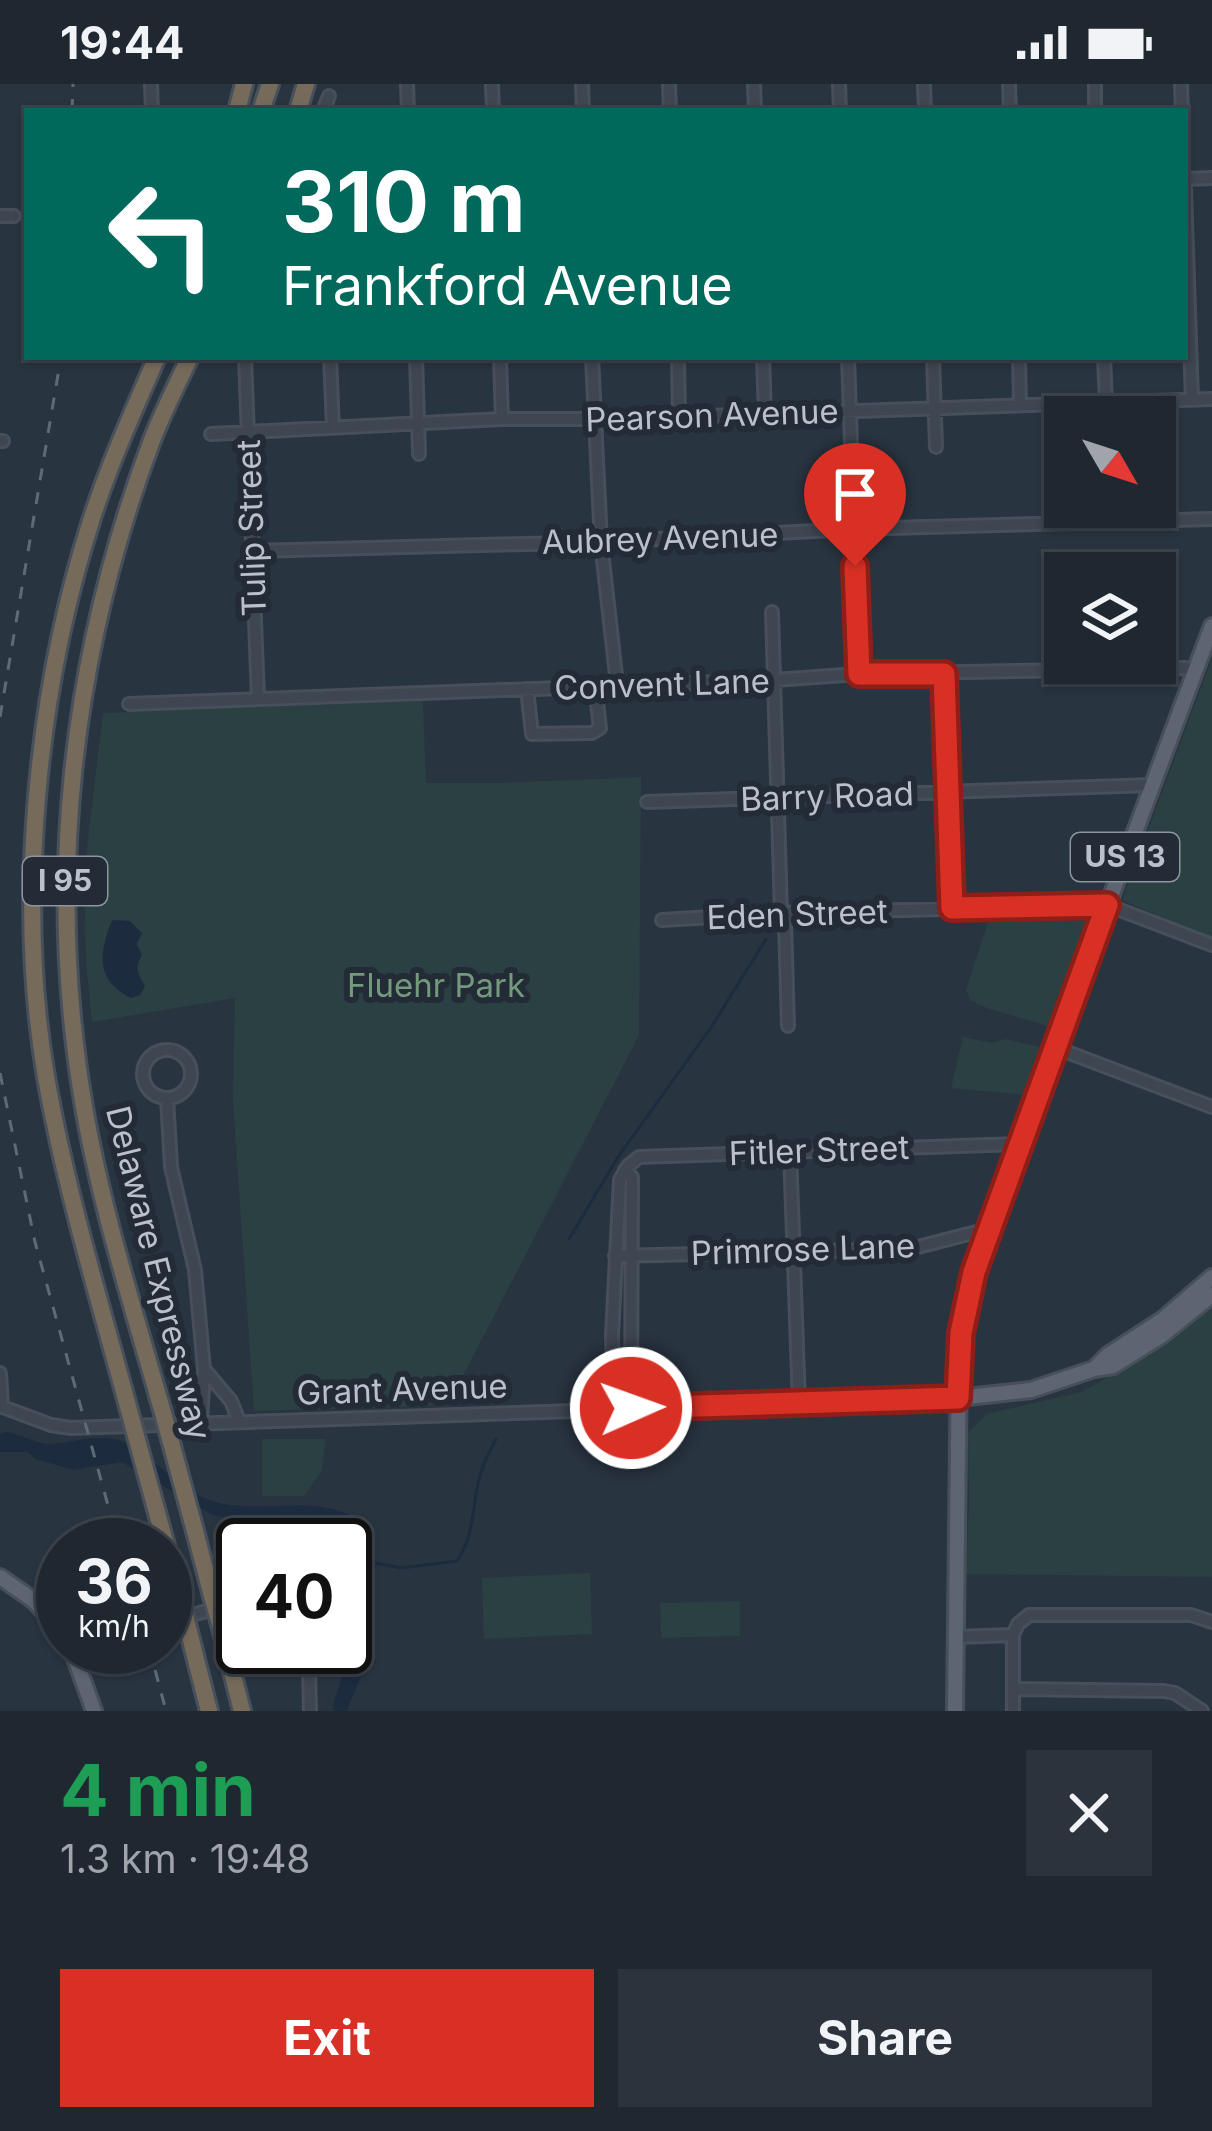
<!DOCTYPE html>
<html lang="en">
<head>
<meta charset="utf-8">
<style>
  body { margin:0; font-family:Inter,sans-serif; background:#2c333d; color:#f1f3f6; height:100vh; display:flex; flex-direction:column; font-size:45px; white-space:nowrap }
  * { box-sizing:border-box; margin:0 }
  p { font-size:39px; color:#a1a5ab }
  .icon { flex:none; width:66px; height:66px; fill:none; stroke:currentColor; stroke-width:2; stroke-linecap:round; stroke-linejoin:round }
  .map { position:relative; height:1627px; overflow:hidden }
  .sheet { display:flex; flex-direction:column; background:#1f2731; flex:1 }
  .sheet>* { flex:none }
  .hud { position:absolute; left:24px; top:24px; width:1164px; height:252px; border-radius:0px; box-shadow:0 3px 9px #0004,0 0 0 3px #3c444d; background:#00695c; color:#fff; overflow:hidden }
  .needle { width:78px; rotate:129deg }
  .tools { position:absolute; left:1044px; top:312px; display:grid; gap:24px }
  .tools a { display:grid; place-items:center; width:132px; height:132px; border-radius:0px; background:#1f2731; box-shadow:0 3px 9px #0004,0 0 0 3px #3c444d; font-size:60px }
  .speed { position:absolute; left:36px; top:1434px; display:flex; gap:24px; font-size:60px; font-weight:700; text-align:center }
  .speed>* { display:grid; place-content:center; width:156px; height:156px; border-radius:50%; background:#1f2731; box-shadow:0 3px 9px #0004,0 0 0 3px #3c444d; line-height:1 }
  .speed small { font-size:30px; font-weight:400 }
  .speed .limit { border:6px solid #111; border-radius:18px; background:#fff; color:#111 }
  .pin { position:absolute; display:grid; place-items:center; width:102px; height:102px; color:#fff; margin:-123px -51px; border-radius:50% 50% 50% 0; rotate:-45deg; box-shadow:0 0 12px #0007 }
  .pin .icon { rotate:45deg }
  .me { position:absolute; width:132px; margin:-66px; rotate:88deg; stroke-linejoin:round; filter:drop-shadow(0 0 9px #0008) }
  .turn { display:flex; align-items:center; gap:42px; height:252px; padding:0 60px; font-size:54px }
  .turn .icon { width:156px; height:156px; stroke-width:2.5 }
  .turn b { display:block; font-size:84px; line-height:102px }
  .round { display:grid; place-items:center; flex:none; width:126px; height:126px; border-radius:0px; background:#2c333d }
  .head { display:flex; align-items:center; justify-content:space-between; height:204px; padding:0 60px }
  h1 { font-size:72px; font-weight:700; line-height:90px; color:#1e9e55 }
  .action { display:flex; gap:24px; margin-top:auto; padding:24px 60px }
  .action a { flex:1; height:138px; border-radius:0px; background:#d93025; color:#fff; font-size:48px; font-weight:700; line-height:138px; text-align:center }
  .action a+a { background:#2c333d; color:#f1f3f6 }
  .status { display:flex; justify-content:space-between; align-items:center; height:84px; padding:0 60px; background:#1f2731; direction:ltr }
  .status svg { height:33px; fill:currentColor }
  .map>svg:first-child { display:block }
  .green { fill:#2b4042 }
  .water { fill:#1d2b3f }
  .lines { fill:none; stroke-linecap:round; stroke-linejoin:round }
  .stream { stroke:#1d2b3f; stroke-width:3 }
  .minor-casing { stroke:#474f5a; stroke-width:16 }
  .major-casing { stroke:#474f5a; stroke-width:20 }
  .highway-casing { stroke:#48515b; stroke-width:22 }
  .minor { stroke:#3d4651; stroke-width:10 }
  .major { stroke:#5c6571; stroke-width:14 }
  .highway { stroke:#766b5b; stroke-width:16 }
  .rail { stroke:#606a77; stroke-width:3; stroke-dasharray:12 12; stroke-linecap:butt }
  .highway-bridge-casing { stroke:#48515b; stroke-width:22; stroke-linecap:butt }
  .highway-bridge { stroke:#766b5b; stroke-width:16 }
  .route-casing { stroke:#8d1f18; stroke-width:30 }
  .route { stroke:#d93025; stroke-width:21 }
  .labels { text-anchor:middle; stroke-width:12; stroke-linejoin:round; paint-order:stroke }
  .shield { fill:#222b36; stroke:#8c949e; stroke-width:3 }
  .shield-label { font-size:30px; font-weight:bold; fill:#bac1cb }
  .street-label { font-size:33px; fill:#bac1cb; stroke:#222b36 }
  .park-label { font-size:33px; fill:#749a7c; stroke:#222b36 }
</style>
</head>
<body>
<div class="status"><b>19:44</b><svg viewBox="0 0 49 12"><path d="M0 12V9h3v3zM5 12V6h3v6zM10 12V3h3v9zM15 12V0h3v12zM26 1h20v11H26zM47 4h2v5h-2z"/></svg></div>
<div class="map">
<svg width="1212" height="1627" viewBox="0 0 1212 1627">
  <rect width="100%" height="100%" fill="#293441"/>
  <path class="green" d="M1212 574V856L1122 816Z
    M423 617 426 699H501L641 693 639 951 448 1321 254 1327 233 1017 235 914 92 938 86 877 84 789 103 629Z
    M1090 833 1051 943 987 924 970 916 966 906 988 838Z
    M963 953 992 959 1006 955 1043 964 1025 1011 951 1004Z
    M1212 1224V1493L966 1490 969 1418 968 1349 987 1330 1081 1308 1154 1268Z
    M262 1355H326L321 1388 304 1412H262Z
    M590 1489 592 1550 484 1555 482 1494Z
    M740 1517V1552L661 1554 660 1519Z"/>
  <path class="water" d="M112 836 130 837 142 849 137 860 142 871C134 884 138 890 145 902L140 911 131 914C95 896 99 869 112 836Z
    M6 1348C21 1350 36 1360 50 1360 72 1359 103 1348 123 1358 156 1373 181 1409 216 1418 263 1431 320 1408 361 1438 374 1464 375 1544 368 1572 363 1591 353 1609 347 1627H333L334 1616 354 1560 359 1467 352 1450 341 1439 314 1433 255 1440 213 1431 122 1378 73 1386 36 1375 27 1368H0V1350Z"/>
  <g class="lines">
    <path class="stream" d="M569 1155 618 1073 712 942 766 855
      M371 1478 401 1484 457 1477C475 1451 472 1421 480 1391 483 1379 490 1367 496 1355"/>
    <g class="minor-casing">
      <path id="minor" d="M151 0 152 27
        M407 0 408 27
        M492 0 493 27
        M582 0 583 27
        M669 0 670 27
        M754 0 755 27
        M839 0 840 27
        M924 0 925 27
        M1009 0 1010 27
        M1095 0V27
        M1181 0 1182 27
        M323 27 329 12
        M1185 95 1212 94
        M1185 105 1192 316
        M0 132H14
        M245 273 258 615
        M330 273 333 344
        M416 273 419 370
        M500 273 502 335
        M592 273 601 458 617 600
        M678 273 679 333
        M763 273 765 330
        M848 273 859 590
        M933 273 936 363
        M1019 273 1020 321
        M1104 273 1106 318
        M211 350 502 335 679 333 1212 315
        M0 357H3
        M252 467 601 458 854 445 1212 435
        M772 528 781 829 785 837 788 942
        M944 589 952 824
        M527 605 532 650 592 649 600 644 595 602
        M129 620 774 596 859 590 1185 584 1195 586
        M647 718 1152 701
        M662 836 781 829 1107 821 1212 861
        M1054 963 1212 1023
        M143 990a24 24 0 1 1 48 0a24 24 0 1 1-48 0Z
        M167 1014 171 1083 195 1186 204 1285 231 1317 239 1337
        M790 1067 799 1319
        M625 1086 632 1093 631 1324
        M615 1172 910 1165 988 1145
        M0 1289 2 1323
        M0 1322 51 1341 71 1344 958 1314
        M614 1325 612 1252 620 1096 628 1082 639 1073 1018 1060
        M201 1338 204 1285
        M165 1538 230 1521 243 1520
        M956 1553 1013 1551
        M305 1563 309 1582 310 1627
        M1013 1605 1164 1607 1175 1609 1202 1627
        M1013 1627V1551L1018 1540 1029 1531H1191L1212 1538"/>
    </g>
    <g class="major-casing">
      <path id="major" d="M1094 1285 1108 1271 1162 1236 1212 1193
        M958 1314 1031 1306 1094 1285 1113 1282 1161 1252 1212 1211
        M0 1493 33 1516 63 1548
        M71 1563 94 1627
        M955 1627 959 1273 968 1206 1020 1056 1212 542"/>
    </g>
    <g class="highway-casing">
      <path id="highway" d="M237 27 244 0
        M261 27 270 0
        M298 27 306 0
        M163 1329C135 1230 103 1130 85 1029 45 801 71 572 152 356 163 328 177 300 190 273
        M130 1330C100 1218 66 1107 46 993 16 817 37 604 92 434 110 378 134 326 157 273
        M156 1425 182 1520
        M195 1447 212 1512
        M220 1540 242 1627
        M189 1548 209 1627"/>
    </g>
    <use href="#minor" class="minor"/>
    <use href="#major" class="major"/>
    <use href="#highway" class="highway"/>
    <path class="rail" d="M72 27 73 0
      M0 633 61 273
      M0 989 35 1158 119 1461
      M149 1563 166 1627"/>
    <g class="highway-bridge-casing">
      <path id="highway-bridge" d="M163 1329 195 1447
        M130 1330 156 1425
        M212 1512 220 1540
        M182 1520 189 1548"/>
    </g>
    <use href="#highway-bridge" class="highway-bridge"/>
  </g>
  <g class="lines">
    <g class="route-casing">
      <path id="route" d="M631 1324 958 1314 961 1249 974 1188 1107 821 952 824 944 590H859L855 482"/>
    </g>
    <use href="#route" class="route"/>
  </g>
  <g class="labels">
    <g class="shield">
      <rect x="1071" y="749" width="108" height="48" rx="9"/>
      <rect x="23" y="773" width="84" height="48" rx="9"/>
    </g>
    <g class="shield-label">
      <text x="1125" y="783">US 13</text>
      <text x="65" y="807">I 95</text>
    </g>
    <g class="street-label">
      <text transform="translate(712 331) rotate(-2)" y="12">Pearson Avenue</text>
      <text transform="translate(251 444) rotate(-92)" y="12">Tulip Street</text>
      <text transform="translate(660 454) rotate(-2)" y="12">Aubrey Avenue</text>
      <text transform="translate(662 600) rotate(-2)" y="12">Convent Lane</text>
      <text transform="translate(827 712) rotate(-2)" y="12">Barry Road</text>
      <text transform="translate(797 830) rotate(-2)" y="12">Eden Street</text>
      <text transform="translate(819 1066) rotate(-2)" y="12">Fitler Street</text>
      <text transform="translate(803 1165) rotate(-2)" y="12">Primrose Lane</text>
      <text transform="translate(159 1189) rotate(76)" y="12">Delaware Expressway</text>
      <text transform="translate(402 1305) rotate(-2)" y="12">Grant Avenue</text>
    </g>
    <g class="park-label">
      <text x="436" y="913">Fluehr Park</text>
    </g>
  </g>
</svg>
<div class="tools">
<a><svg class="needle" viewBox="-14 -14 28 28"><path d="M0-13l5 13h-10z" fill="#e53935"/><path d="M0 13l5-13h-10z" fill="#a1a5ab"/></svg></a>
<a><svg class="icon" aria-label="layers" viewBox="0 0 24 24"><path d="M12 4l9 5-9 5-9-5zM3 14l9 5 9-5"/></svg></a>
</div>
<div class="speed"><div>36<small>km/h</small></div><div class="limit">40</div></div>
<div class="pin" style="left:855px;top:482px;background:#d93025"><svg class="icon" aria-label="arrive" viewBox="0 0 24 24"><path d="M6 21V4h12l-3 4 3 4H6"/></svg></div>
<svg class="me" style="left:631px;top:1324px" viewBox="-20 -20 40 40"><circle r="17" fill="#d93025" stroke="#fff" stroke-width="3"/><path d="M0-11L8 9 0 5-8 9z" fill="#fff"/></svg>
<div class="hud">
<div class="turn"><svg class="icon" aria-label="left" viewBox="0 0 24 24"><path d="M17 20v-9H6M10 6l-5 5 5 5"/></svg><div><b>310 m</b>Frankford Avenue</div></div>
</div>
</div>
<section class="sheet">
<div class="head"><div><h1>4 min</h1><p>1.3 km · 19:48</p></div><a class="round"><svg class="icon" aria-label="close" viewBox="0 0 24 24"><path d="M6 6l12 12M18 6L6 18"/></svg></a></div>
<div class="action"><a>Exit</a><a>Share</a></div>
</section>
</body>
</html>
